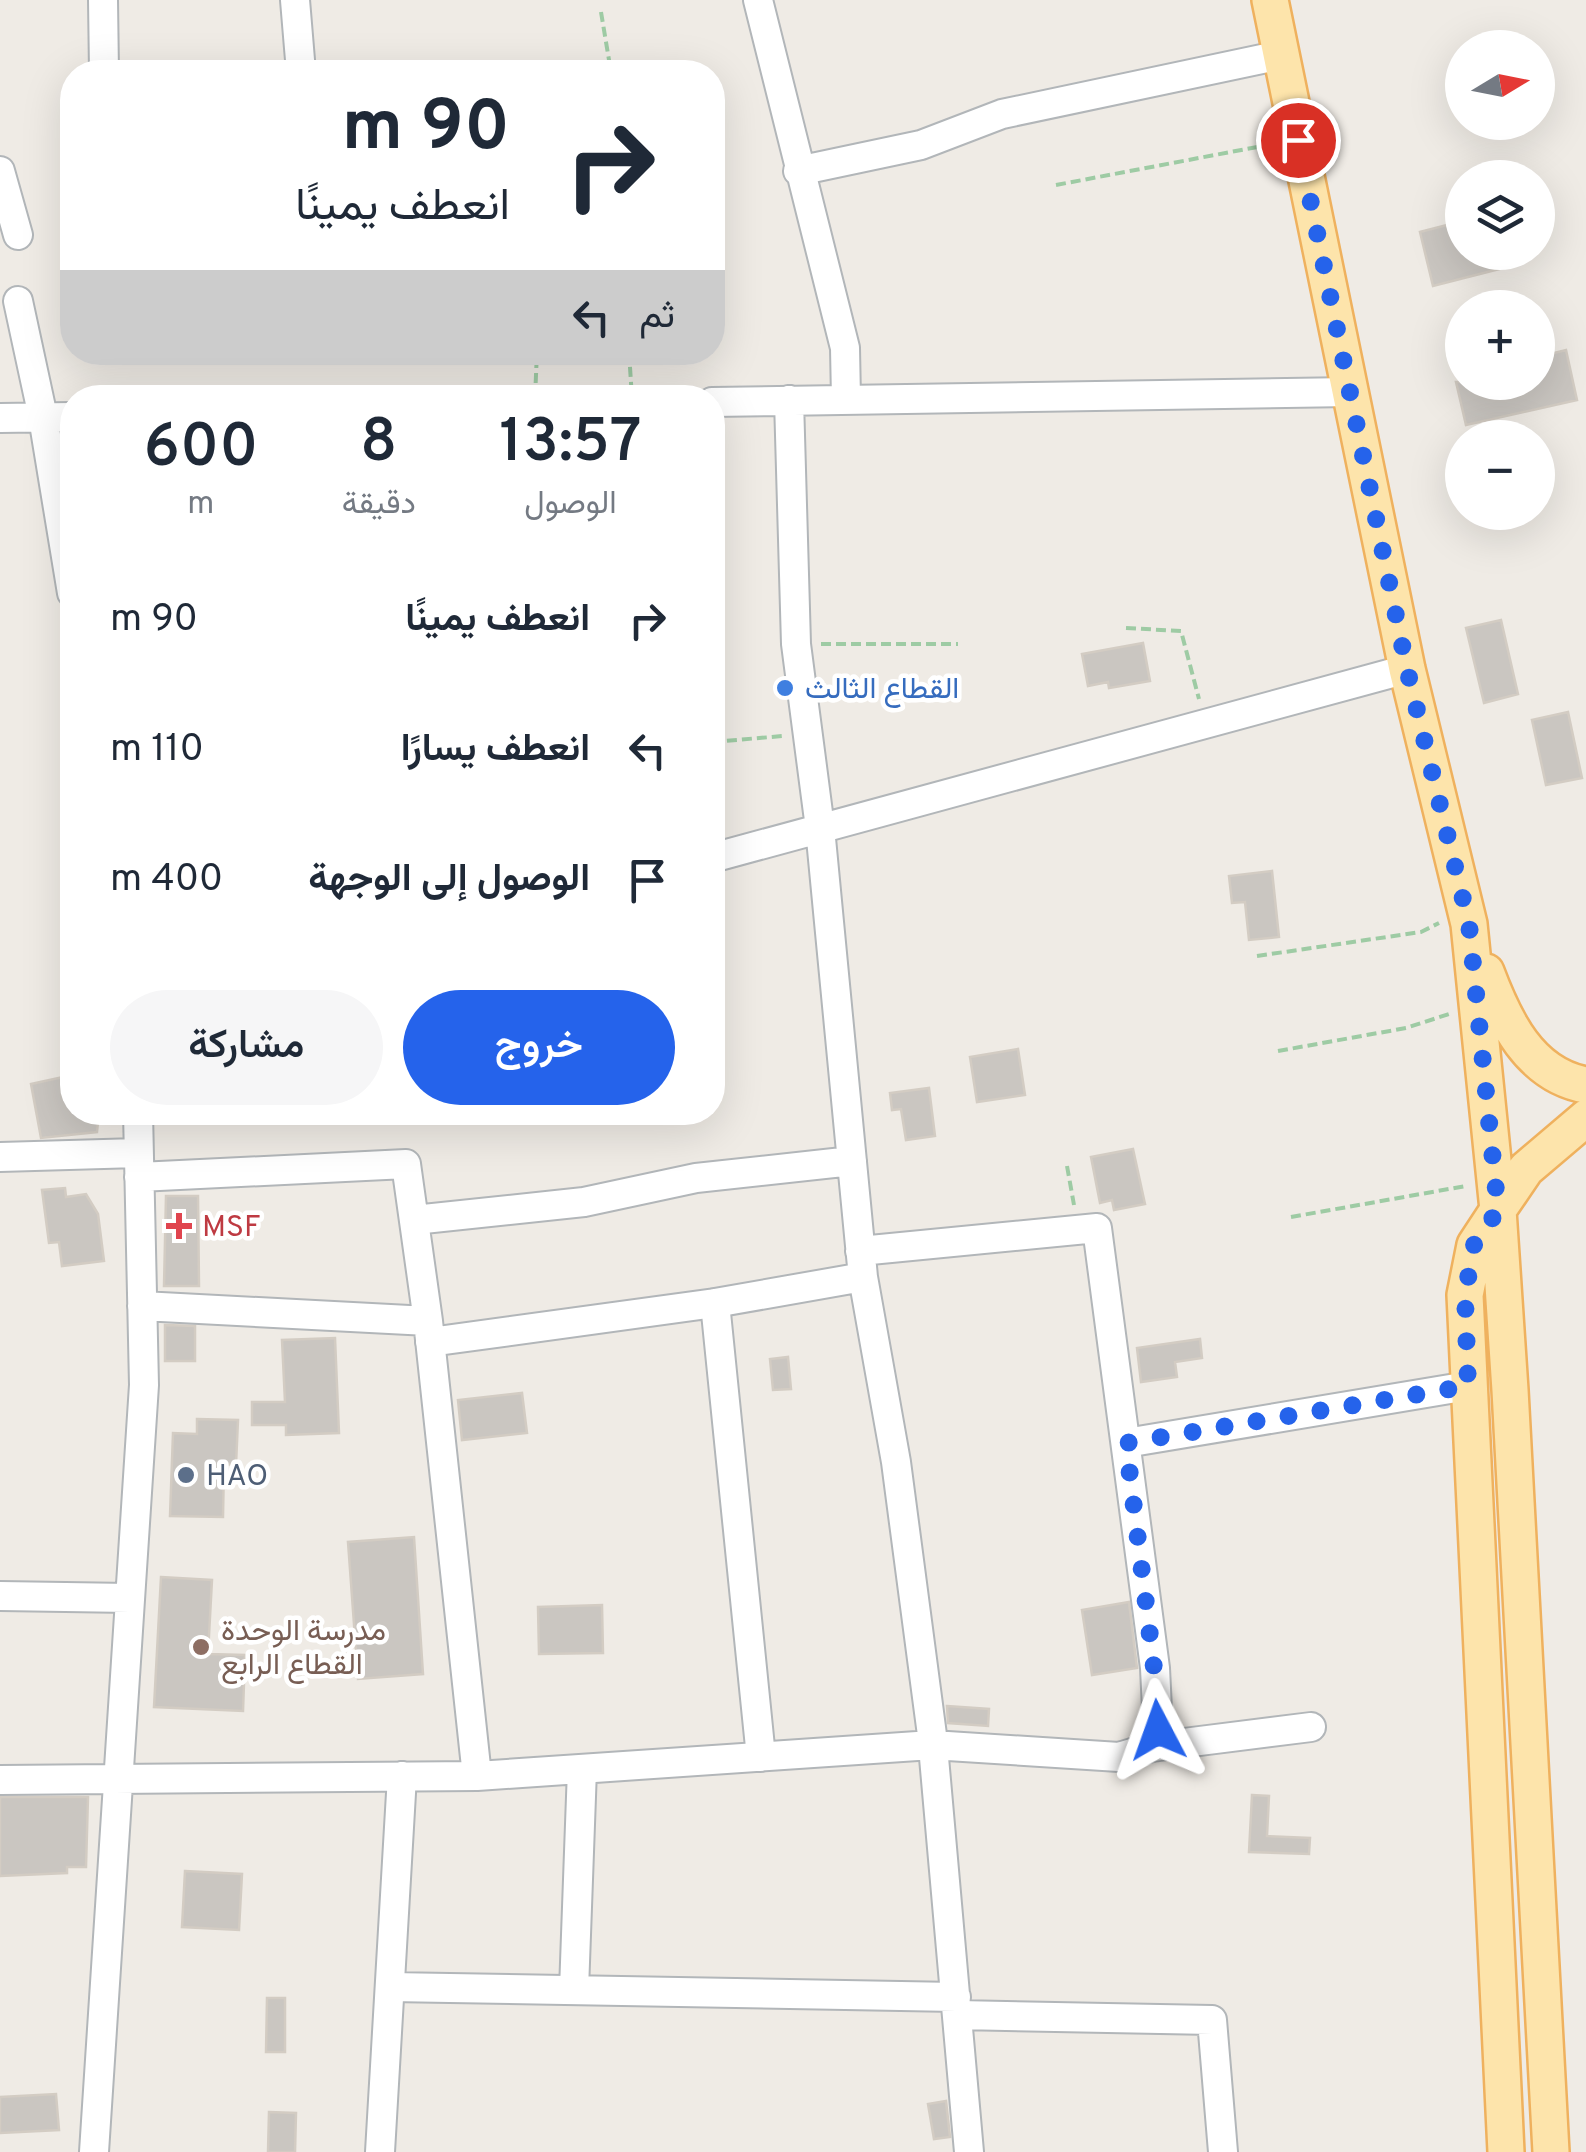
<!DOCTYPE html>
<html lang="ar">
<head>
<meta charset="utf-8">
<style>
  body { margin:0; font-family:Overpass,Vazirmatn,sans-serif; background:#f6f6f7; color:#1f2937; direction:rtl; height:100vh; display:flex; flex-direction:column; font-size:38px; white-space:nowrap }
  * { box-sizing:border-box; margin:0 }
  p { font-size:32px; color:#747a83 }
  .icon { flex:none; width:55px; height:55px; fill:none; stroke:currentColor; stroke-width:2; stroke-linecap:round; stroke-linejoin:round }
  .map { position:relative; flex:1; overflow:hidden; direction:ltr }
  .sheet { position:absolute; left:60px; top:385px; width:665px; height:740px; display:flex; flex-direction:column; background:#fff; border-radius:40px; box-shadow:0 10px 40px #0002; direction:rtl }
  .sheet>* { flex:none }
  .banner { position:absolute; left:60px; top:60px; width:665px; height:305px; border-radius:40px; box-shadow:0 10px 40px #0002; direction:rtl; background:#fff; color:#1f2937; overflow:hidden }
  .needle { width:65px; rotate:80deg }
  .controls { position:absolute; left:1445px; top:30px; display:grid; gap:20px }
  .controls a { display:grid; place-items:center; width:110px; height:110px; border-radius:50%; background:#fff; box-shadow:0 10px 40px #0002; font-size:50px }
  .pin { position:absolute; display:grid; place-items:center; width:85px; height:85px; color:#fff; margin:-42px; border:5px solid #fff; border-radius:50%; box-shadow:0 2px 10px #0007 }
  .me { position:absolute; width:110px; margin:-55px; rotate:356deg; stroke-linejoin:round; filter:drop-shadow(0 0 8px #0008) }
  .turn { display:flex; align-items:center; gap:35px; height:210px; padding:0 50px; font-size:45px }
  .turn .icon { width:130px; height:130px; stroke-width:2.5 }
  .turn b { display:block; font-size:70px; line-height:85px }
  .then { display:flex; align-items:center; height:95px; padding:0 50px; background:#0003; gap:20px; font-size:38px }
  .eta { display:flex; justify-content:space-evenly; align-items:center; height:170px; text-align:center }
  .eta b { font-size:60px; font-weight:600; line-height:70px }
  .action { display:flex; gap:20px; margin-top:auto; padding:20px 50px }
  .action a { flex:1; height:115px; border-radius:60px; background:#2563eb; color:#fff; font-size:40px; font-weight:600; line-height:115px; text-align:center }
  .action a+a { background:#f6f6f7; color:#1f2937 }
  ul { padding:0; list-style:none }
  li { display:flex; align-items:center; gap:30px; height:130px; padding:0 50px }
  li div { flex:1 }
  li b { display:block; font-size:38px }
  li em { font-style:normal }
  .map>svg:first-child { display:block }
  .building { fill:#cac6c1; stroke:#d3ccc3; stroke-width:2.5 }
  .lines { fill:none; stroke-linecap:round; stroke-linejoin:round }
  .minor-casing { stroke:#b2b6b9; stroke-width:32 }
  .major-casing { stroke:#efb15e; stroke-width:40 }
  .path { stroke:#9ecba4; stroke-width:4; stroke-dasharray:10 5; stroke-linecap:butt }
  .minor { stroke:#fff; stroke-width:28 }
  .major { stroke:#fde4ab; stroke-width:35 }
  .route { stroke:#2563eb; stroke-width:18; stroke-dasharray:0 32.4 }
  .shop-dot { fill:#3f7fe0; stroke:#fff; stroke-width:4 }
  .health-dot { fill:#e0444e; stroke:#fff; stroke-width:4 }
  .service-dot { fill:#5c6f8a; stroke:#fff; stroke-width:4 }
  .education-dot { fill:#8d6e63; stroke:#fff; stroke-width:4 }
  .labels { text-anchor:middle; stroke-width:9; stroke-linejoin:round; paint-order:stroke }
  .shop-label { font-size:30px; fill:#366cbe; stroke:#fff; text-anchor:start }
  .health-label { font-size:30px; fill:#be3a42; stroke:#fff; text-anchor:start }
  .service-label { font-size:30px; fill:#4e5e75; stroke:#fff; text-anchor:start }
  .education-label { font-size:30px; fill:#785e54; stroke:#fff; text-anchor:start }
</style>
</head>
<body>
<div class="map">
<svg width="1586" height="2152" viewBox="0 0 1586 2152">
  <rect width="100%" height="100%" fill="#efebe5"/>
  <path class="building" d="M1462 221V252H1508L1511 266 1433 286 1420 232Z
    M1566 350 1577 400 1466 425 1456 382H1538V357Z
    M1501 620 1518 694 1484 703 1466 628Z
    M1143 643 1150 681 1109 688 1108 682 1088 686 1082 654Z
    M1568 712 1582 778 1546 785 1532 720Z
    M1272 871 1279 937 1249 940 1245 902 1232 903 1229 876Z
    M1018 1049 1025 1095 977 1102 970 1057Z
    M72 1075V1112H99L97 1132 41 1138 31 1084Z
    M929 1088 935 1136 906 1140 901 1109 892 1110 890 1093Z
    M1133 1149 1145 1204 1114 1210 1112 1200 1100 1203 1091 1157Z
    M65 1188 66 1197 86 1194 98 1214 104 1261 62 1266 59 1242 49 1243 42 1190Z
    M166 1196H198L199 1286H164Z
    M165 1325 195 1326V1361H165Z
    M335 1338 339 1433 286 1435V1425H252V1402H285L282 1340Z
    M1200 1339 1202 1358 1175 1362 1177 1377 1141 1382 1137 1348Z
    M788 1357 791 1389 773 1390 770 1359Z
    M522 1393 527 1433 462 1440 458 1400Z
    M197 1419 238 1420 236 1465 224 1464 223 1517 170 1516 173 1433 197 1434Z
    M414 1537 423 1674 358 1679 348 1542Z
    M161 1577 212 1580 208 1654 245 1655 243 1711 154 1707Z
    M1129 1602 1137 1668 1092 1675 1082 1610Z
    M602 1605 603 1653 539 1654 538 1607Z
    M947 1706 989 1709 988 1726 948 1723Z
    M1252 1795 1269 1796 1267 1836 1310 1838 1309 1854 1249 1852Z
    M0 1797H88L86 1867H67V1873L0 1876Z
    M185 1871 242 1874 239 1930 182 1927Z
    M267 1998H285V2052H266Z
    M56 2094 59 2130 0 2133V2097Z
    M946 2101 950 2137 934 2139 928 2104Z
    M269 2112 296 2113 295 2152H268Z"/>
  <g class="lines">
    <g class="minor-casing">
      <path id="minor" d="M103 0 104 72
        M295 0 301 72
        M758 0 845 348 846 399
        M0 171 18 235
        M798 171 921 145 1002 114 1281 55
        M18 301 43 417 72 593
        M789 400 796 644 820 828 863 1277 896 1462 932 1735 969 2152
        M712 402 1351 392
        M0 418 72 417
        M712 858 1407 669
        M0 1157 138 1153
        M139 1177 406 1164 428 1321 477 1776
        M414 1220 584 1202 696 1178 852 1161
        M860 1251 1097 1228 1155 1668 1158 1730 1152 1747
        M715 1303 761 1757
        M142 1306 428 1321
        M430 1342 715 1303 863 1277
        M1126 1443 1468 1386
        M0 1596 130 1598
        M0 1780 477 1776 932 1745 1119 1757 1152 1747 1311 1727
        M390 1987 956 1997
        M574 1990 582 1769
        M958 2015 1212 2020 1223 2152
        M94 2152 144 1385 138 1112
        M380 2152 402 1776"/>
    </g>
    <g class="major-casing">
      <path id="major" d="M1270 0 1407 669 1469 924 1498 1210 1510 1390 1551 2152
        M1486 972C1504 1020 1529 1075 1586 1085
        M1506 2152 1465 1295 1475 1245 1498 1210 1526 1169 1586 1118"/>
    </g>
    <path class="path" d="M601 12 611 72
      M531 62 533 72
      M1056 185 1273 144
      M629 352 632 398
      M535 398 537 352
      M1126 628 1181 631 1199 699
      M821 644H958
      M712 742 783 736
      M1257 956 1421 932 1439 923
      M1278 1051 1406 1028 1449 1014
      M1067 1166 1074 1205
      M1291 1217 1466 1186"/>
    <use href="#minor" class="minor"/>
    <use href="#major" class="major"/>
  </g>
  <g class="lines">
    <path class="route" d="M1158 1730 1154 1668 1126 1443 1468 1386 1465 1295 1474 1245 1498 1210 1469 924 1407 669 1298 140"/>
  </g>
  <circle class="shop-dot" cx="785" cy="688" r="10"/>
  <path class="health-dot" d="M174 1211h10v10h10v10h-10v10h-10v-10h-10v-10h10z"/>
  <circle class="service-dot" cx="186" cy="1475" r="10"/>
  <circle class="education-dot" cx="201" cy="1647" r="10"/>
  <g class="labels">
    <g class="shop-label">
      <text x="805" y="698">القطاع الثالث</text>
    </g>
    <g class="health-label">
      <text x="202" y="1236">MSF</text>
    </g>
    <g class="service-label">
      <text x="206" y="1485">HAO</text>
    </g>
    <g class="education-label">
      <text x="221" y="1640">مدرسة الوحدة<tspan x="221" dy="34">القطاع الرابع</tspan></text>
    </g>
  </g>
</svg>
<div class="controls">
<a><svg class="needle" viewBox="-14 -14 28 28"><path d="M0-13l5 13h-10z" fill="#e53935"/><path d="M0 13l5-13h-10z" fill="#747a83"/></svg></a>
<a><svg class="icon" aria-label="layers" viewBox="0 0 24 24"><path d="M12 4l9 5-9 5-9-5zM3 14l9 5 9-5"/></svg></a>
<a>+</a>
<a>−</a>
</div>
<div class="pin" style="left:1298px;top:140px;background:#d93025"><svg class="icon" aria-label="arrive" viewBox="0 0 24 24"><path d="M6 21V4h12l-3 4 3 4H6"/></svg></div>
<svg class="me" style="left:1158px;top:1730px" viewBox="-20 -20 40 40"><path d="M0-17L14 15 0 8-14 15z" fill="#2563eb" stroke="#fff" stroke-width="4"/></svg>
<div class="banner">
<div class="turn"><svg class="icon" aria-label="right" viewBox="0 0 24 24"><path d="M7 20v-9h11M14 6l5 5-5 5"/></svg><div><b>90 m</b>انعطف يمينًا</div></div>
<div class="then">ثم<svg class="icon" aria-label="left" viewBox="0 0 24 24"><path d="M17 20v-9H6M10 6l-5 5 5 5"/></svg></div>
</div>
<section class="sheet">
<div class="eta">
<div><b>13:57</b><p>الوصول</p></div>
<div><b>8</b><p>دقيقة</p></div>
<div><b>600</b><p>m</p></div>
</div>
<ul>
<li><svg class="icon" aria-label="right" viewBox="0 0 24 24"><path d="M7 20v-9h11M14 6l5 5-5 5"/></svg><div><b>انعطف يمينًا</b></div><em>90 m</em></li>
<li><svg class="icon" aria-label="left" viewBox="0 0 24 24"><path d="M17 20v-9H6M10 6l-5 5 5 5"/></svg><div><b>انعطف يسارًا</b></div><em>110 m</em></li>
<li><svg class="icon" aria-label="arrive" viewBox="0 0 24 24"><path d="M6 21V4h12l-3 4 3 4H6"/></svg><div><b>الوصول إلى الوجهة</b></div><em>400 m</em></li>
</ul>
<div class="action"><a>خروج</a><a>مشاركة</a></div>
</section>
</div>
</body>
</html>
